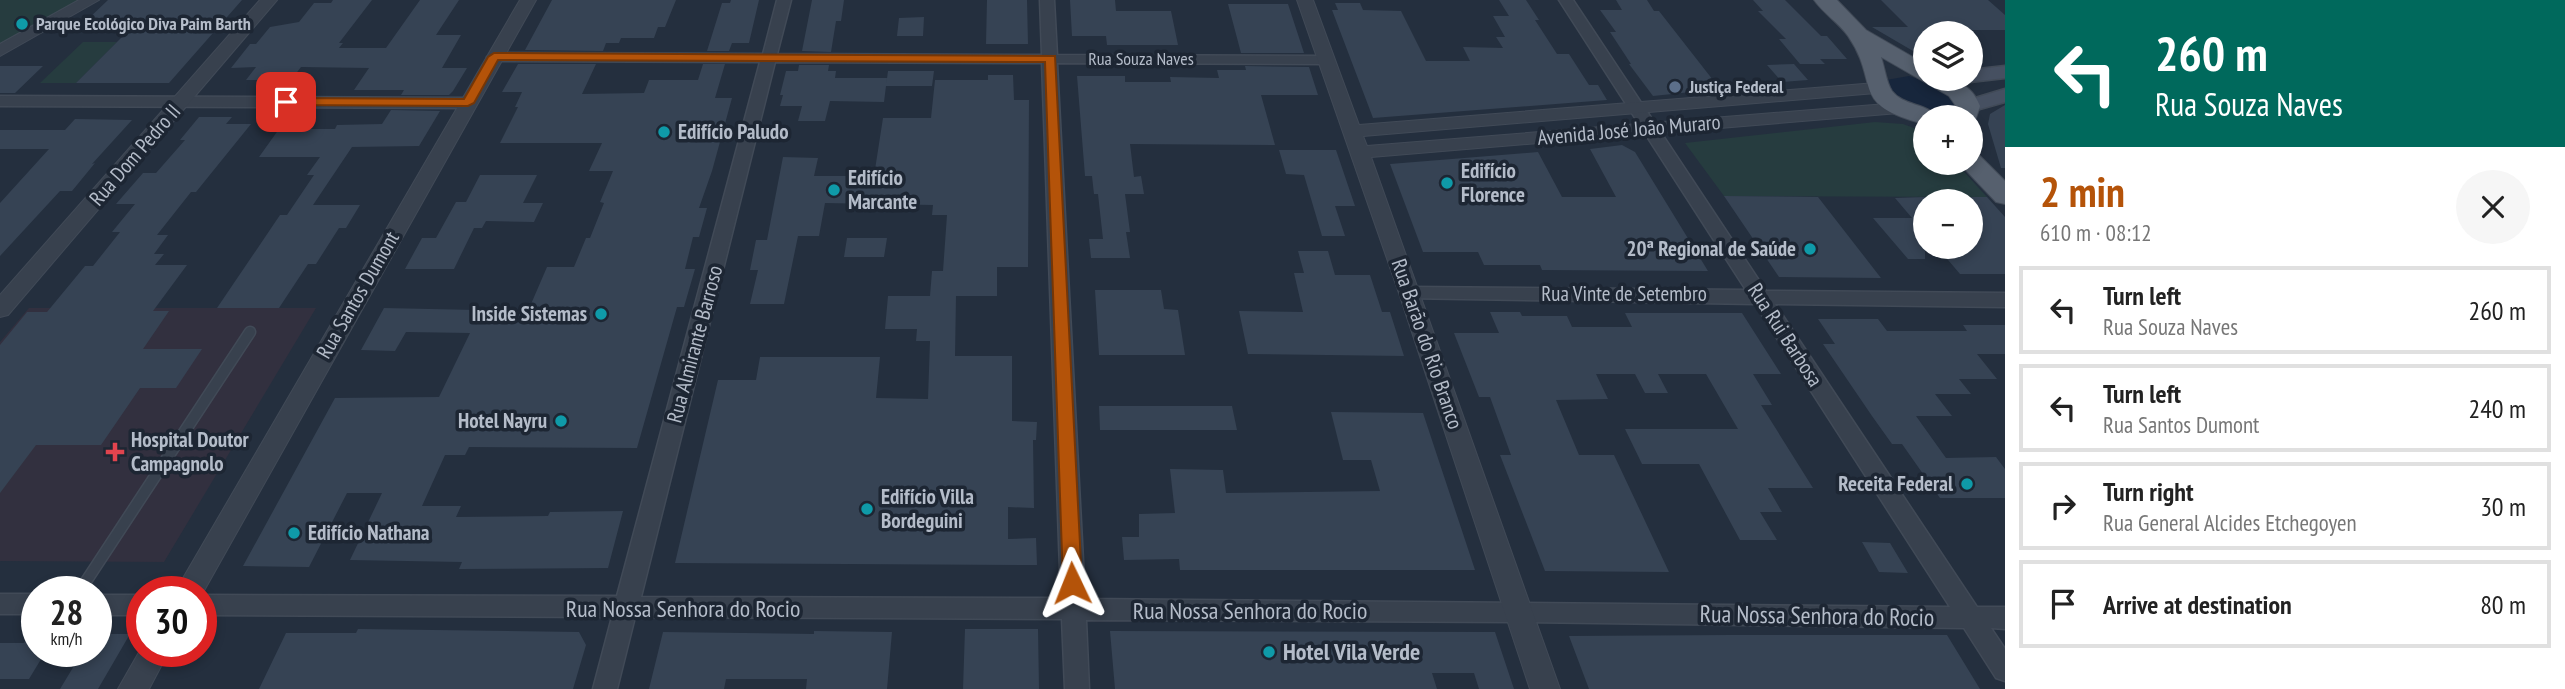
<!DOCTYPE html>
<html lang="en">
<head>
<meta charset="utf-8">
<style>
  body { margin:0; font-family:"PT Sans Narrow",sans-serif; background:#f6f6f6; color:#222; height:100vh; display:flex; flex-direction:column; font-size:26px; white-space:nowrap }
  * { box-sizing:border-box; margin:0 }
  p { font-size:23px; color:#767676 }
  .icon { flex:none; width:38px; height:38px; fill:none; stroke:currentColor; stroke-width:2; stroke-linecap:round; stroke-linejoin:round }
  .map { position:relative; flex:1; overflow:hidden }
  .drawer { display:flex; flex-direction:column; background:#fff; width:560px }
  .drawer>* { flex:none }
  .guide { background:#00695c; color:#fff; overflow:hidden }
  .buttons { position:absolute; left:1913px; top:21px; display:grid; gap:14px }
  .buttons a { display:grid; place-items:center; width:70px; height:70px; border-radius:50%; background:#fff; box-shadow:0 4px 10px #0003; font-size:35px }
  .speed { position:absolute; left:21px; top:576px; display:flex; gap:14px; font-size:35px; font-weight:700; text-align:center }
  .speed>* { display:grid; place-content:center; width:91px; height:91px; border-radius:50%; background:#fff; box-shadow:0 4px 10px #0003; line-height:1 }
  .speed small { font-size:18px; font-weight:400 }
  .speed .limit { border:10px solid #d22; background:#fff; color:#111 }
  .pin { position:absolute; display:grid; place-items:center; width:60px; height:60px; color:#fff; margin:-30px; border-radius:14px; box-shadow:0 4px 10px #0006 }
  .me { position:absolute; width:77px; margin:-38px; rotate:358deg; stroke-linejoin:round; filter:drop-shadow(0 0 5px #0008) }
  .turn { display:flex; align-items:center; gap:24px; height:147px; padding:0 35px; font-size:32px }
  .turn .icon { width:91px; height:91px; stroke-width:2.5 }
  .turn b { display:block; font-size:49px; line-height:60px }
  .round { display:grid; place-items:center; flex:none; width:74px; height:74px; border-radius:37px; background:#f6f6f6 }
  .head { display:flex; align-items:center; justify-content:space-between; height:119px; padding:0 35px }
  h1 { font-size:42px; font-weight:600; line-height:52px; color:#b45309 }
  ul { padding:0; list-style:none }
  li { display:flex; align-items:center; gap:21px; height:88px; margin:0 14px 10px; padding:0 21px; border:4px solid #e0e0e0; border-radius:0px }
  li div { flex:1 }
  li b { display:block; font-size:26px }
  li em { font-style:normal }
  main { display:flex; flex:1; min-height:0 }
  .map>svg:first-child { display:block }
  .medical { fill:#32303f }
  .green { fill:#263c3f }
  .water { fill:#17263c }
  .building { fill:#364354 }
  .lines { fill:none; stroke-linecap:round; stroke-linejoin:round }
  .service-casing { stroke:#414a57; stroke-width:13 }
  .minor-casing { stroke:#414a57; stroke-width:3 }
  .tertiary-casing { stroke:#414a57; stroke-width:2 }
  .secondary-casing { stroke:#414a57; stroke-width:3 }
  .primary-casing { stroke:#414a57; stroke-width:2 }
  .service { stroke:#38414e; stroke-width:10 }
  .minor { fill:#38414e; fill-rule:evenodd }
  .tertiary { fill:#38414e; fill-rule:evenodd }
  .secondary { fill:#465061; fill-rule:evenodd }
  .primary { fill:#56606e; fill-rule:evenodd }
  .route { fill:#b45309; stroke:#753606; stroke-width:2 }
  .culture-dot { fill:#0f9aa8; stroke:#1d2633; stroke-width:2.5 }
  .service-dot { fill:#5c6f8a; stroke:#1d2633; stroke-width:2.5 }
  .health-dot { fill:#e0444e; stroke:#1d2633; stroke-width:2.5 }
  .labels { text-anchor:middle; stroke-width:7; stroke-linejoin:round; paint-order:stroke }
  .far-poi-label { font-size:18px; font-weight:bold; fill:#b4bcc9; stroke:#1d2633; text-anchor:start }
  .far-street-label { font-size:18px; fill:#b4bcc9; stroke:#1d2633 }
  .street-label { font-size:21px; fill:#b4bcc9; stroke:#1d2633 }
  .poi-label { font-size:21px; font-weight:bold; fill:#b4bcc9; stroke:#1d2633; text-anchor:start }
  .near-street-label { font-size:24px; fill:#b4bcc9; stroke:#1d2633 }
  .near-poi-label { font-size:24px; font-weight:bold; fill:#b4bcc9; stroke:#1d2633; text-anchor:start }
</style>
</head>
<body>
<main>
<div class="map">
<svg width="2005" height="689" viewBox="0 0 2005 689">
  <rect width="100%" height="100%" fill="#242f3e"/>
  <path class="medical" d="M29 308H316L164 562 0 561V342Z"/>
  <path class="green" d="M0 0H90L0 48Z
    M83 42H117L76 83H40Z
    M1875 122 1903 124 1925 132V163H1956L1987 197 1724 196 1685 143Z"/>
  <path class="water" d="M1909 76 1942 87 1956 104C1945 123 1913 107 1897 101L1886 80Z"/>
  <path class="building" d="M108 0H242L169 83H76L139 20H87Z
    M333 0H372L339 43H343L339 48H386L420 0H459L436 35H461L442 68H467L453 91 449 95H401L404 90H354L369 68 301 67 291 80H246L256 67 231 68 250 44H256L270 27 299 22 314 3H331Z
    M552 0H676L665 27H658L654 38H621L619 43H606L603 51 525 50Z
    M731 0H759L749 43H732L729 51H707L722 3H730Z
    M812 0H844L841 21H836L831 52 802 51Z
    M987 0H1027L1028 44H986Z
    M1070 0H1115L1116 11H1171L1178 45H1107L1106 36H1072Z
    M1499 0H1526L1539 20H1535L1557 54H1569L1589 85H1598L1607 100 1373 118 1332 10H1338L1335 3H1360L1363 10 1401 11 1426 61H1470L1463 47 1503 48 1496 37H1505L1493 16H1509Z
    M1616 0H1647L1654 11H1659L1720 89 1653 96 1629 64H1631L1610 32H1616L1600 10H1622Z
    M1753 0H1785L1821 36H1827L1847 59H1820L1825 64H1800L1779 39H1786L1758 11H1763Z
    M1881 0H1988L2005 15V30H1970L1974 33H1925V58L1872 27H1908Z
    M1228 4H1288L1304 53H1241Z
    M924 17 923 36H897L899 18Z
    M518 64H596L582 94 644 93 649 80H698L703 64H725L715 98H732L712 171 699 208H707L699 237H693L685 269H695L684 307H677L637 448 469 447 465 455H445L422 506H461L456 517 548 516 550 512 623 511 608 568 459 569 462 562 350 560 382 493H347L309 567 243 566 335 398 439 397 470 333 406 332 395 351 361 350 384 308 528 311 547 267H574L586 238H590L604 203 600 202 613 171H589L602 143H500L518 107H515L522 92H502Z
    M1794 64 1808 80 1782 82 1767 65Z
    M799 65H829L828 71H836L835 78H887L884 102 830 101 825 121H798L802 106H780L783 95H780L786 71H798Z
    M0 66H43L15 93H0Z
    M1245 66 1309 67 1318 95H1261L1275 145 1130 144 1134 177 1141 176 1144 194H1125L1130 232H1126L1130 258H1091L1089 239H1103L1098 194H1094L1092 176H1085L1077 76H1125V82H1171L1170 77 1219 78 1217 70H1246Z
    M888 71H934L932 86H886Z
    M988 75H1013L1014 100H1029L1028 267H997V296H956L955 356H1012V421L1037 422 1036 440H1033L1034 508 1008 507V539L1036 538 1037 565 675 563 718 380H756L760 357H880L876 398 928 399 930 341H916L917 329H885L888 296H930L932 271H943L947 215H932L933 205 825 203 819 236H798L784 304H750L758 270H750L756 240H767L783 157 818 158 814 176H874L883 118H931L935 80H988Z
    M2005 105V168H2001L1988 124 1990 114Z
    M391 110 440 111 419 146 352 147 313 205H360L346 228H339L316 264H308L279 308H217L280 215H287L314 175H307L320 157H259L279 129H335L337 125 382 124Z
    M199 117H232L226 124H251L196 192H191L157 235H168L154 254H164L155 265H187L153 311H169L143 349H202L176 388H140L101 445H36L0 493V345L27 312H47L85 266H93L120 232H112L135 204H116L143 173H156L185 140H180Z
    M75 119 132 120 92 164 95 163 72 191H60L0 256V203L49 149H0V130H65Z
    M1622 145 1635 152 1708 271 1542 270 1540 265H1484L1478 252H1423L1390 164 1538 152 1562 197H1616L1590 149Z
    M1279 150H1336L1355 206H1335L1345 236H1322L1304 175 1286 174Z
    M480 175H537L523 203H543L534 222 486 221 482 228H474L454 269H405L422 238H436L456 202H466Z
    M1724 196 1818 197 1881 278 1779 277Z
    M1925 197V259H1908L1873 218H1912L1895 198Z
    M1970 197H1987L2005 217V274H1960L1937 247H1970Z
    M847 238H887L884 257H844Z
    M1298 251H1328L1335 275H1370L1382 312H1390L1404 356 1248 354 1239 311 1303 312 1294 273H1304Z
    M1095 290H1161L1164 309 1178 310 1185 355H1099Z
    M1490 312H1520L1522 316H1567L1572 327H1632L1625 313H1742L1781 374H1753L1772 405H1761L1813 488H1768L1782 512H1760L1777 540H1740L1699 464H1642L1625 429H1738L1706 374H1658L1668 393H1645L1635 374H1596L1608 399 1556 400 1579 455H1614L1669 572 1545 571 1500 455H1511L1490 397H1479L1454 333H1499Z
    M1818 319H1878L1887 331H1967L1963 325H2005V354H1977L1997 379H1959L1971 394H1935L1952 416H1916L1946 458 1996 457 2005 469V498H1940L1902 444H1892L1872 416 1823 344H1835Z
    M1099 406H1232L1237 430H1100Z
    M1331 412 1423 413 1475 570H1180L1179 559 1124 560 1122 537H1139V514L1175 513 1170 469 1223 470 1226 493 1380 491 1371 460H1343Z
    M1862 542 1890 543 1908 573 1879 572Z
    M37 624V651H46L29 679H0V643H24Z
    M358 629 579 632 586 645 573 689H259L286 633H356Z
    M965 629H1038L1039 689H963Z
    M814 631 892 632 887 689H806L807 679H726L724 689H649L663 632 814 634Z
    M1110 631 1495 632 1514 689H1479L1474 673H1432L1437 689H1115Z
    M96 634H130L98 689H60L83 651H96Z
    M1731 635H1947L1980 689H1589L1569 636Z"/>
  <g class="lines">
    <g class="service-casing">
      <path id="service" d="M79 592 250 332"/>
    </g>
    <g class="minor-casing">
      <path id="minor" d="M777 0H791L777 54 1042 55 1040 0H1054L1057 55 1327 56 1334 60 1327 64 1057 63 1085 599 1950 607 1755 304 1403 298 1401 293 1403 288 1410 287 1746 290 1559 0H1573L1766 291 2005 293V307L1775 304 1977 607H2005V629L1991 628 2005 649V681L1996 678 1964 628 1518 622 1086 620 1089 689H1065L1062 619 635 617 617 689H593L612 617 201 615V595L617 596 760 62 494 61 487 57 494 53 763 54ZM775 62 1042 63 1061 598 641 597Z
        M0 96 468 98 476 103 468 108 0 106Z
        M0 594H37V614H0Z
        M96 595H142V615H96Z"/>
    </g>
    <g class="tertiary-casing">
      <path id="tertiary" d="M79 0H99L0 56V44Z
        M260 0H277L8 315 0 317V295Z
        M520 0H536L201 596V592H175Z
        M1297 0H1313L1359 125 1876 83 1885 88 1876 93 1363 136 1367 146 1899 103 1908 108 1899 113 1371 157 1560 689H1530L1399 293Z
        M142 647V651H169L149 689H118Z"/>
    </g>
    <g class="secondary-casing">
      <path id="secondary" d="M2005 66V78L1970 82 1962 79H1970V70Z
        M2005 89V102L1969 112 1962 110 1959 106 1962 102Z"/>
    </g>
    <g class="primary-casing">
      <path id="primary" d="M1814 0H1837L1866 30 1925 64V79C1950 79 1970 80 1980 106L1976 118 1970 122V117H1949L1956 106 1949 96 1881 57C1885 68 1886 82 1892 91 1903 106 1927 103 1937 117H1925V124C1848 105 1881 84 1848 36 1839 23 1824 14 1814 0Z
        M1970 152 1979 155 2005 181V204L1996 202 1959 163H1970Z"/>
    </g>
    <use href="#service" class="service"/>
    <use href="#minor" class="minor"/>
    <use href="#tertiary" class="tertiary"/>
    <use href="#secondary" class="secondary"/>
    <use href="#primary" class="primary"/>
  </g>
  <path class="route" d="M494 53 1055 56 1082 583 1079 589 1072 591 1066 589 1063 583 1045 62 498 60 474 103 468 106 286 105 279 102 286 98 464 99 488 57Z"/>
  <g class="culture-dot">
    <circle cx="22" cy="24" r="7"/>
    <circle cx="664" cy="132" r="7"/>
    <circle cx="1447" cy="183" r="7"/>
    <circle cx="834" cy="190" r="7"/>
    <circle cx="1810" cy="249" r="7"/>
    <circle cx="601" cy="314" r="7"/>
    <circle cx="561" cy="421" r="7"/>
    <circle cx="1967" cy="484" r="7"/>
    <circle cx="867" cy="509" r="7"/>
    <circle cx="294" cy="533" r="7"/>
    <circle cx="1269" cy="652" r="7"/>
  </g>
  <circle class="service-dot" cx="1675" cy="87" r="7"/>
  <path class="health-dot" d="M111.5 441.5h7v7h7v7h-7v7h-7v-7h-7v-7h7z"/>
  <g class="labels">
    <g class="far-poi-label">
      <text x="36" y="30">Parque Ecológico Diva Paim Barth</text>
      <text x="1689" y="93">Justiça Federal</text>
    </g>
    <g class="far-street-label">
      <text x="1141" y="65">Rua Souza Naves</text>
    </g>
    <g class="street-label">
      <text transform="translate(1629 130) rotate(-5)" y="7">Avenida José João Muraro</text>
      <text transform="translate(135 155) rotate(-49)" y="7">Rua Dom Pedro II</text>
      <text x="1624" y="301">Rua Vinte de Setembro</text>
      <text transform="translate(358 295) rotate(-60)" y="7">Rua Santos Dumont</text>
      <text transform="translate(1785 335) rotate(57)" y="7">Rua Rui Barbosa</text>
      <text transform="translate(695 344) rotate(-75)" y="7">Rua Almirante Barroso</text>
      <text transform="translate(1427 344) rotate(71)" y="7">Rua Barão do Rio Branco</text>
    </g>
    <g class="poi-label">
      <text x="678" y="139">Edifício Paludo</text>
      <text x="1461" y="178">Edifício<tspan x="1461" dy="24">Florence</tspan></text>
      <text x="848" y="185">Edifício<tspan x="848" dy="24">Marcante</tspan></text>
      <text x="1796" y="256" text-anchor="end">20ª Regional de Saúde</text>
      <text x="587" y="321" text-anchor="end">Inside Sistemas</text>
      <text x="547" y="428" text-anchor="end">Hotel Nayru</text>
      <text x="131" y="447">Hospital Doutor<tspan x="131" dy="24">Campagnolo</tspan></text>
      <text x="1953" y="491" text-anchor="end">Receita Federal</text>
      <text x="881" y="504">Edifício Villa<tspan x="881" dy="24">Bordeguini</tspan></text>
      <text x="308" y="540">Edifício Nathana</text>
    </g>
    <g class="near-street-label">
      <text x="683" y="617">Rua Nossa Senhora do Rocio</text>
      <text x="1250" y="619">Rua Nossa Senhora do Rocio</text>
      <text transform="translate(1817 616) rotate(1)" y="8">Rua Nossa Senhora do Rocio</text>
    </g>
    <g class="near-poi-label">
      <text x="1283" y="660">Hotel Vila Verde</text>
    </g>
  </g>
</svg>
<div class="buttons">
<a><svg class="icon" aria-label="layers" viewBox="0 0 24 24"><path d="M12 4l9 5-9 5-9-5zM3 14l9 5 9-5"/></svg></a>
<a>+</a>
<a>−</a>
</div>
<div class="speed"><div>28<small>km/h</small></div><div class="limit">30</div></div>
<div class="pin" style="left:286px;top:102px;background:#d93025"><svg class="icon" aria-label="arrive" viewBox="0 0 24 24"><path d="M6 21V4h12l-3 4 3 4H6"/></svg></div>
<svg class="me" style="left:1072px;top:583px" viewBox="-20 -20 40 40"><path d="M0-17L14 15 0 8-14 15z" fill="#b45309" stroke="#fff" stroke-width="4"/></svg>
</div>
<section class="drawer">
<div class="guide">
<div class="turn"><svg class="icon" aria-label="left" viewBox="0 0 24 24"><path d="M17 20v-9H6M10 6l-5 5 5 5"/></svg><div><b>260 m</b>Rua Souza Naves</div></div>
</div>
<div class="head"><div><h1>2 min</h1><p>610 m · 08:12</p></div><a class="round"><svg class="icon" aria-label="close" viewBox="0 0 24 24"><path d="M6 6l12 12M18 6L6 18"/></svg></a></div>
<ul>
<li><svg class="icon" aria-label="left" viewBox="0 0 24 24"><path d="M17 20v-9H6M10 6l-5 5 5 5"/></svg><div><b>Turn left</b><p>Rua Souza Naves</p></div><em>260 m</em></li>
<li><svg class="icon" aria-label="left" viewBox="0 0 24 24"><path d="M17 20v-9H6M10 6l-5 5 5 5"/></svg><div><b>Turn left</b><p>Rua Santos Dumont</p></div><em>240 m</em></li>
<li><svg class="icon" aria-label="right" viewBox="0 0 24 24"><path d="M7 20v-9h11M14 6l5 5-5 5"/></svg><div><b>Turn right</b><p>Rua General Alcides Etchegoyen</p></div><em>30 m</em></li>
<li><svg class="icon" aria-label="arrive" viewBox="0 0 24 24"><path d="M6 21V4h12l-3 4 3 4H6"/></svg><div><b>Arrive at destination</b></div><em>80 m</em></li>
</ul>
</section>
</main>
</body>
</html>
